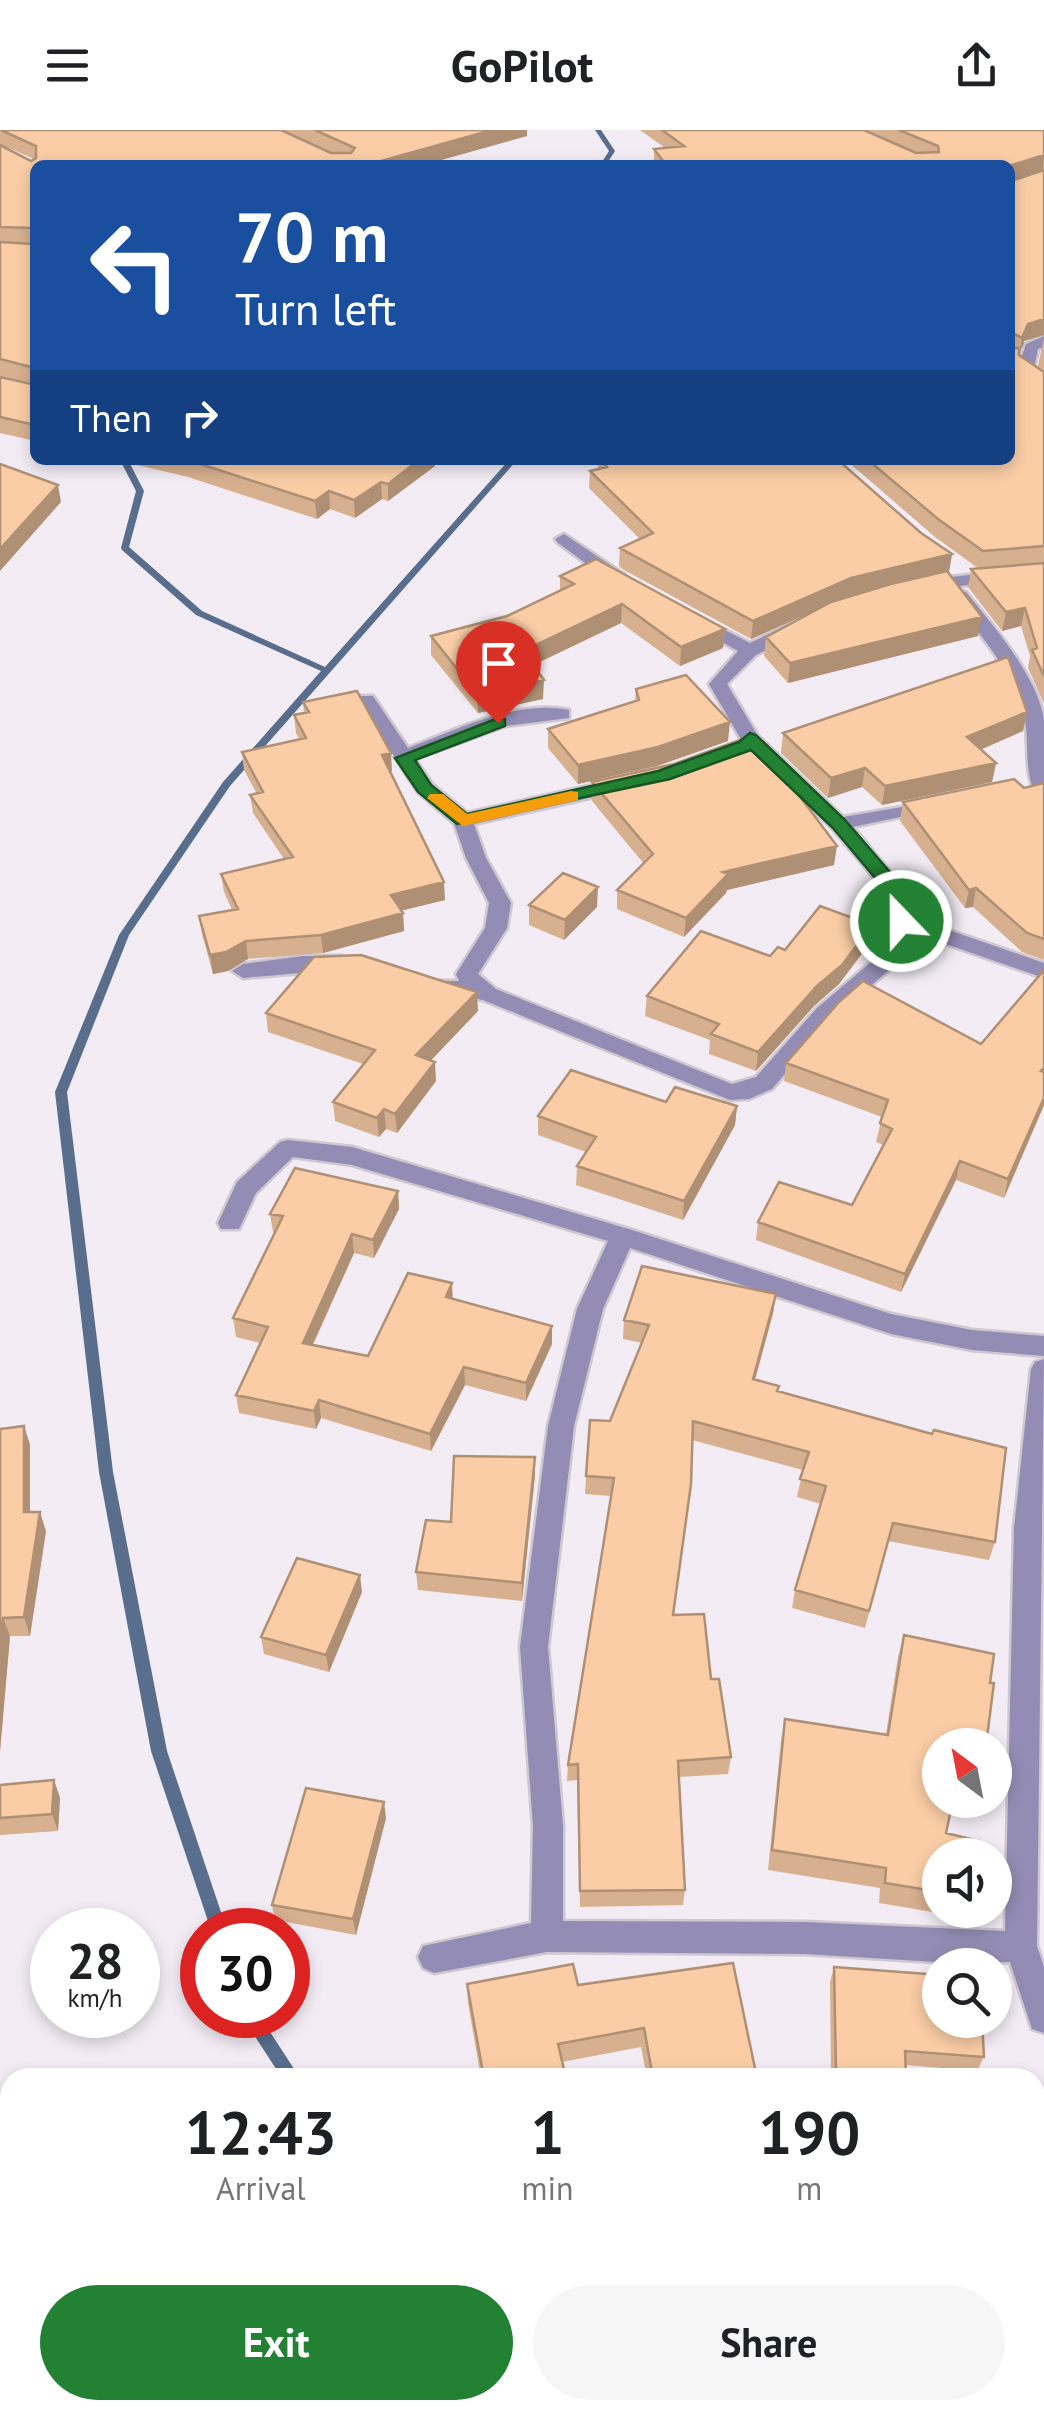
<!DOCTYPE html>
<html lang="en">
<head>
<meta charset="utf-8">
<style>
  body { margin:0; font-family:"PT Sans",sans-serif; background:#f6f6f6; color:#202124; height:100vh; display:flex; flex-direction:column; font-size:38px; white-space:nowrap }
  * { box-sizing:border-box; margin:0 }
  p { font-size:32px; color:#757577 }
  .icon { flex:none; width:55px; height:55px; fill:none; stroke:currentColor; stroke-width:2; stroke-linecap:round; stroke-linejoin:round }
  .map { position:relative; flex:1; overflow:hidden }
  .drawer { position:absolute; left:0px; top:1938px; width:1045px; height:352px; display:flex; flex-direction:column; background:#fff; border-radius:30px 30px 0 0; box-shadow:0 5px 15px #0003 }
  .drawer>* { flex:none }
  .hud { position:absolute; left:30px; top:30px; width:985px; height:305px; border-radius:15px; box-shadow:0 5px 15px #0003; background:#1a4fa0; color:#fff; overflow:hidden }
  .needle { width:65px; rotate:328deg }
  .controls { position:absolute; left:922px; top:1598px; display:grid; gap:20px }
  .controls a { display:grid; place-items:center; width:90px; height:90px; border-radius:50%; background:#fff; box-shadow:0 5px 15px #0003; font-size:50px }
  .speed { position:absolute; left:30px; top:1778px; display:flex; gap:20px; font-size:50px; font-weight:700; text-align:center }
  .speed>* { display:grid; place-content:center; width:130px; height:130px; border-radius:50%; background:#fff; box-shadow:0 5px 15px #0003; line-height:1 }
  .speed small { font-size:25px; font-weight:400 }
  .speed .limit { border:15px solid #d22; background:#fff; color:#111 }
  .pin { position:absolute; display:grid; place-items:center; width:85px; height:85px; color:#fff; margin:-102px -42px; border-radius:50% 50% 50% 0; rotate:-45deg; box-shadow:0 0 10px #0007 }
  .pin .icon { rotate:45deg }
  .me { position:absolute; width:110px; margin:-55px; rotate:338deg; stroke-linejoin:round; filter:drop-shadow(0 0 8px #0008) }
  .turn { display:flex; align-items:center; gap:35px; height:210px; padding:0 40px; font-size:45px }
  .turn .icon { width:130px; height:130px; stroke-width:2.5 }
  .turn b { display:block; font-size:70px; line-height:85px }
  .then { display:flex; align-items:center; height:95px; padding:0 40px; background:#0003; gap:20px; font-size:38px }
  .eta { display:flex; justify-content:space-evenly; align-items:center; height:170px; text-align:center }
  .eta b { font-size:60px; font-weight:600; line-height:70px }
  .button { display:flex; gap:20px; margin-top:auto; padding:20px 40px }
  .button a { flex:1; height:115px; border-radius:60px; background:#228133; color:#fff; font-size:40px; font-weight:600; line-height:115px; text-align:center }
  .button a+a { background:#f6f6f6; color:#202124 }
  header { display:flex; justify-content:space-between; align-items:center; height:130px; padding:0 40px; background:#fff; font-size:45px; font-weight:600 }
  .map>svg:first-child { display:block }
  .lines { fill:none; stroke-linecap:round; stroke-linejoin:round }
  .stream { fill:#586e8c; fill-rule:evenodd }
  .street-casing { stroke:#cfc8d0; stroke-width:5 }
  .street { fill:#938cb4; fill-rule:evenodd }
  .wall { fill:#d7b08f; fill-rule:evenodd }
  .shaded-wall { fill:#af9074 }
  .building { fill:#facda6; stroke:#af9074; stroke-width:2.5 }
  .route { fill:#228133; stroke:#165421; stroke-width:2.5 }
  .slow { fill:#f59e0b }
</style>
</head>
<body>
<header><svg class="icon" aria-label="menu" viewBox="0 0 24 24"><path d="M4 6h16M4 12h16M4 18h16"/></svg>GoPilot<svg class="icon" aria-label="share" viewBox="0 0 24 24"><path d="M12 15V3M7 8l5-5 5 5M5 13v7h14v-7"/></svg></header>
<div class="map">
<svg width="1044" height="2288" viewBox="0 0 1044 2288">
  <rect width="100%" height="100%" fill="#f3ecf5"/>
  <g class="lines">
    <path class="stream" d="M595 0H601L615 21 606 35H600L609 21Z
      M1044 206V210L1010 221V217Z
      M120 330H128L144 361 129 417 202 481 325 537 509 330H517L230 656 129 805 67 962 113 1342 167 1621 227 1800H211L151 1621 99 1342 55 962 119 805 223 652 321 541 196 485 122 420 121 418 136 361Z
      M241 1885H259L300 1948H282Z
      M379 2280H397L398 2288H380Z"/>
    <g class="street-casing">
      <path id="street" d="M1044 206V217L1038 219 1034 238 1044 245V258L1018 239 1026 214Z
        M564 404 625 445V453H613L558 413 555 409Z
        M1044 437V447L923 460 914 455 923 450Z
        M960 461 966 462C992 494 1039 549 1044 590 1044 615 1044 643 1044 669L1037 667C1022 641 1031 610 1023 581 1011 538 977 502 951 466Z
        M694 484 750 513 789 494H801V502L756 525 727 554 758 606 843 687 943 670V678L853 697 905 760 911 787 1044 833V848L908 801 895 835 833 888 772 959 749 969 730 970 483 870 436 861 433 856 436 851H459L456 844 485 798 489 773 466 728 454 693 418 662 357 570 359 566H373L408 618C455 600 517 569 569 580V588L505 596 415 629 432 654 467 683 625 648 635 654 625 660 474 694 486 728 511 773 507 798 478 844 496 859 732 954 756 947 817 878 877 827 890 791 885 761 832 698 743 613 709 554 738 521 688 493V485Z
        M303 826H342L353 833C345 841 262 846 243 848L232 841 243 834Z
        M288 1010 352 1017 632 1100 891 1184 972 1200 1044 1206V1226L972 1220 891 1204 630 1118 603 1179 574 1296 548 1517 563 1696V1791L805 1792 1005 1801 1014 1398 1031 1239 1035 1232 1044 1229 1037 1816 1044 1837V1903L1032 1899 1010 1832 952 1833 805 1824 547 1822 434 1843 423 1838 418 1827 423 1816 531 1793 533 1696 520 1517 548 1296 577 1179 608 1111 352 1035 293 1027 256 1063 239 1099H221L218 1093 237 1052 280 1012Z
        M0 1987H10V2021H0Z"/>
    </g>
    <use href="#street" class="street"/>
  </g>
  <path class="wall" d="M0 0 332 23 283 0H527V6L423 35H35V311L0 303V247L32 253 0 246ZM0 15H2L34 29 31 31Z
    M640 0H1044V205L1024 211 1019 224 1044 242V574L1028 538 1030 526 1021 496 1002 501 968 457 971 439H979L935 407 846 330H1010V35H654V19L665 18Z
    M1044 207V242L1038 236Z
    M116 330H435V336L388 371 382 369 355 388 330 379 317 389 188 347Z
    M598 330H838L921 403 952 424 949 442 948 443 978 506 788 553 764 526 766 507 815 481 751 509 624 440 619 436 620 418 640 409 589 358 590 341 598 339Z
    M560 446 725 499 723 518 680 536 621 493 533 535 543 569 478 583 431 525V506L507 486 560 461Z
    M636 559 728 611 657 636 578 654 548 618V599L635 571Z
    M303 572 392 641H390L445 770 401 780 403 783 404 801 323 823 248 829 228 841 213 844 202 804 199 786 232 780 224 762 221 744 284 729 253 683 250 665 257 664 244 640 242 622 299 609 296 603 294 585 304 583Z
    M1027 582 1023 601 981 619 996 633 992 652 882 675 862 657 828 668 781 623 783 603Z
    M592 652 806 657 804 672 834 735 727 760 726 763 684 807 617 779V760L644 734 592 671Z
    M1044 653V830L1022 822 973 777 965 778 900 691 903 672 1024 658Z
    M529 775 597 777 564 810 529 795Z
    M872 795 869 814 839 854 814 876 756 941 709 924 710 910 645 886 647 866 785 820Z
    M1044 840V975L1004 1068 956 1050 901 1162 756 1110 758 1092 852 1075 883 1015 876 1012 882 987 784 951 786 933 981 914Z
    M478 881 431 930 436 951 397 1003 386 999 379 1007 335 991 333 972 363 934 268 902 266 883Z
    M666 972 737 976 735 995 683 1090 576 1055 577 1036 586 1022 538 1005V986Z
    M398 1061 399 1079 374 1128 354 1123 313 1215 368 1226 453 1169 552 1214 526 1271 465 1255 431 1321 321 1288 316 1299 239 1283 236 1265 260 1213 236 1207 233 1188 275 1103 273 1102 270 1084Z
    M776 1164 773 1183 755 1250 779 1256 778 1262 995 1412 989 1430 888 1411 865 1498 792 1478 795 1460 821 1374 797 1367 803 1340 692 1310 674 1485 711 1549 731 1627 728 1644 679 1647 685 1760 683 1775 580 1777 577 1650 567 1651 568 1635 611 1366 585 1364 590 1290 610 1291 642 1213 623 1209 624 1190Z
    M24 1296 30 1315V1382L46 1401 30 1506H10L0 1621V1299Z
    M535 1327V1345L522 1471 418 1460 416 1442 451 1392Z
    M362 1462 329 1542 264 1524 261 1507Z
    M904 1505 940 1670H977L972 1682 951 1678 940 1725V1780H971L968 1788 879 1773 880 1758 768 1740 781 1611 785 1589 886 1604 898 1527Z
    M54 1650 60 1668 58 1701 0 1705V1655Z
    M386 1688 356 1805 275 1790 272 1775Z
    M834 1837 984 1927 977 1941 906 1935 904 1948H831L830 1852Z
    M467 1854 578 1855 757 1948H647L641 1917 562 1932 566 1948H481L468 1873Z
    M896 2280H1020L996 2288H899Z"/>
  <path class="shaded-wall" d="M492 0H527V6L423 35H367Z
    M1044 25 1043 40 1010 50 1012 35Z
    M1044 189V205L1024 211 1019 225 1022 208 1028 194Z
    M419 330H435V336L388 371V354Z
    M381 352 382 369 355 388 354 370Z
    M58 355 61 372 0 441V419Z
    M329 361 330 379 317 389 315 371Z
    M952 424 949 442 848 466 751 509 753 491 851 448Z
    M622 474 621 493 523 540V521Z
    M1025 478 1021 496 1002 501 1006 482Z
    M982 487 978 506 788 553 790 533Z
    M725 499 723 518 680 536 681 517Z
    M544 550 543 569 478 583 477 564Z
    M1027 582 1023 601 964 627 967 607Z
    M730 592 728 611 657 636 578 654V635Z
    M391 623 392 641 383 643 382 625Z
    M996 633 992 652 882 675 885 656Z
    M865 638 862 657 828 668 831 648Z
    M806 657 803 676 795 660Z
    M837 716 834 735 727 760 726 763 684 807 686 788 723 742Z
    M444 752 445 770 392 783 391 765Z
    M598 757 597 777 564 810 565 790Z
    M976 758 973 777 965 778 969 760Z
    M403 783 404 801 323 823 321 805Z
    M872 795 869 814 839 854 814 876 756 941 758 922Z
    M246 811 248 829 228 841 213 844 210 825Z
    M477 862 478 881 417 945 416 925Z
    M435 932 436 951 397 1003 395 984Z
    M1044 968V975L1004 1068 1008 1049Z
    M737 976 735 995 683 1090 684 1071Z
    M384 979 386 999 379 1007 377 988Z
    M960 1031 956 1050 901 1162 905 1144Z
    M398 1061 399 1079 374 1128 373 1110Z
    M352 1104 354 1123 305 1231 303 1213Z
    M452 1153 453 1172 446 1167Z
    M776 1164 773 1183 750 1268 753 1249Z
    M552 1196V1214L526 1271V1253Z
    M464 1237 465 1255 431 1321 430 1304Z
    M319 1270 321 1288 316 1299 314 1281Z
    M24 1296 30 1315V1401L24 1382Z
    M535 1327V1345L522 1471V1453Z
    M40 1382 46 1401 30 1506 24 1487Z
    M360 1445 362 1462 329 1542 326 1525Z
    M3 1488 10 1506 0 1621V1525Z
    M54 1650 60 1668 58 1701 52 1684Z
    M384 1672 386 1688 356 1805 353 1789Z
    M1044 2102V2117L1035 2119V2105Z
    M1044 2261V2272L1035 2275V2264Z
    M988 2280H1020L996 2288H964Z"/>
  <path class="building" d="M1 0H281L331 23H351L355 18 315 0H492L367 35H35V101L32 98 0 97V15L31 31 36 28V16Z
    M662 0H864L916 23 939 22 938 16 899 0H1044V25L1012 35 1010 42V35H666L654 19 684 16Z
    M1044 40V189L1028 194 1022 208 1010 201V47L1014 50Z
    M35 105V240V238L0 229V112L32 114Z
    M1019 218V225L1044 242V416L983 421 938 389 868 330H1010V219Z
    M0 247 31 254 35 250V295L0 287Z
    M188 330H419L388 354 381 352 354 370 329 361 315 371Z
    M601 330H838L921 403 952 424 851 448 753 491 620 418 653 403 590 341 607 337Z
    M0 334 58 355 0 419Z
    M596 429 725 499 681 517 622 474 523 521 544 550 477 564 431 506 507 486 574 454 560 446Z
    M1044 433V546L1032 520 1037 518 1025 478 1006 482 971 439Z
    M947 441 982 487 790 533 766 507 831 472 891 454Z
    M1008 527 1027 582 967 607 996 633 885 656 865 638 831 648 783 603Z
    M686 545 730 592 658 617 578 635 548 599 639 570 636 559Z
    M357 561 391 623 382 625 444 752 391 765 403 783 321 805 246 811 226 822 210 825 199 786 238 779 221 744 293 727 250 665 263 662 242 622 306 608 294 585 309 582 303 572Z
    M745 608 757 613 806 657 795 660 837 716 723 742 728 744 686 788 617 760 653 724 592 652 674 634Z
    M1014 649 1024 658 1044 653V809L1027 803 976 758 969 760 903 672Z
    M563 743 598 757 565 790 529 775Z
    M820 776 872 795 842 835 817 856 758 922 711 904 719 894 647 866 701 801 770 826 778 817 785 820Z
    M361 825 477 862 416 925 435 932 395 984 384 979 377 988 333 972 375 920 266 883 314 827Z
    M1044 840V938L1041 941 1044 942V968L1008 1049 960 1031 905 1144 758 1092 779 1052 852 1075 892 999 880 993 888 970 786 933 839 872 863 851 981 914Z
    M571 940 666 972 675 957 737 976 684 1071 577 1036 596 1007 538 986Z
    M295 1038 398 1061 373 1110 352 1104 303 1213 368 1226 408 1143 452 1153 446 1167 552 1196 526 1253 464 1237 430 1304 319 1270 314 1281 236 1265 268 1197 233 1188 283 1086 270 1084Z
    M642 1136 776 1164 753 1249 779 1256 777 1261 932 1304 934 1300 1006 1318 995 1412 893 1393 869 1481 795 1460 826 1356 800 1349 809 1322 693 1291 691 1354 673 1485 704 1484 711 1549H719L731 1627 678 1631 685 1760 580 1761 578 1634 568 1635 614 1348 586 1346 590 1290 610 1291 649 1195 624 1190Z
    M24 1296V1382H40L24 1487 3 1488 0 1525V1299Z
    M454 1326 535 1327 522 1453 416 1442 426 1390 451 1392Z
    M297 1428 360 1445 326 1525 261 1507Z
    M904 1505 994 1524 990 1553H994L986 1615H940V1670H953L946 1703 979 1711 978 1725H940V1762L885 1753 886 1738 772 1720 785 1589 888 1605Z
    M54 1650 52 1684 0 1688V1655Z
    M306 1658 384 1672 353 1789 272 1775Z
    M733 1833 757 1948H653L644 1898 558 1914 566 1948H484L467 1854 573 1834 578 1855Z
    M834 1837 940 1845V1890H982L984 1927 905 1921 906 1944 836 1939Z
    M1035 2028 1044 2051V2102L1035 2105Z
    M1035 2126 1044 2147V2261L1035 2264Z
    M0 2257 10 2268V2280H116L123 2288H0Z
    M910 2280H988L964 2288H913Z"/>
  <path class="route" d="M498 588 505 589V596L415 630 431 655 467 684 658 641 739 612 750 603 756 605 845 690 902 756 911 791 901 797 894 795 886 761 833 698 751 620 670 649 457 694 418 662 395 628Z"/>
  <path class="slow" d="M571 661 578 662V670L463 696 427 668 430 664H443L467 684Z"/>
</svg>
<div class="controls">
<a><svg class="needle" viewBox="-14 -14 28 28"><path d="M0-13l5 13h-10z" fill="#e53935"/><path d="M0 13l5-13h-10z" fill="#757577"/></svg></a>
<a><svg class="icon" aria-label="sound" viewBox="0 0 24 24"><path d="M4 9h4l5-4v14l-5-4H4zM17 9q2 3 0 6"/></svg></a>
<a><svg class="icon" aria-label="search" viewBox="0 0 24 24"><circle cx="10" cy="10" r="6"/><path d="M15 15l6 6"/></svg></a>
</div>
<div class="speed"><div>28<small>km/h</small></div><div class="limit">30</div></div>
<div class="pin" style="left:498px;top:593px;background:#d93025"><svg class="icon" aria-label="arrive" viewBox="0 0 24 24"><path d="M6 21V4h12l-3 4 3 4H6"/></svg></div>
<svg class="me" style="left:901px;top:791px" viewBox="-20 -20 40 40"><circle r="17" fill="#228133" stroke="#fff" stroke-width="3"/><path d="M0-11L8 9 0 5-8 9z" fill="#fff"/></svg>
<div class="hud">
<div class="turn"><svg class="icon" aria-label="left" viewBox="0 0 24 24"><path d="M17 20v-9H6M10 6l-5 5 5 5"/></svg><div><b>70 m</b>Turn left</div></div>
<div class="then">Then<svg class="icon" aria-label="right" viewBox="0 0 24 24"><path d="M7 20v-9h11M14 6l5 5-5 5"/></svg></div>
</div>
<section class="drawer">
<div class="eta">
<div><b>12:43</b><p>Arrival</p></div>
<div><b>1</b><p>min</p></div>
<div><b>190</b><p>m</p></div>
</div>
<div class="button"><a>Exit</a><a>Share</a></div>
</section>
</div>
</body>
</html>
